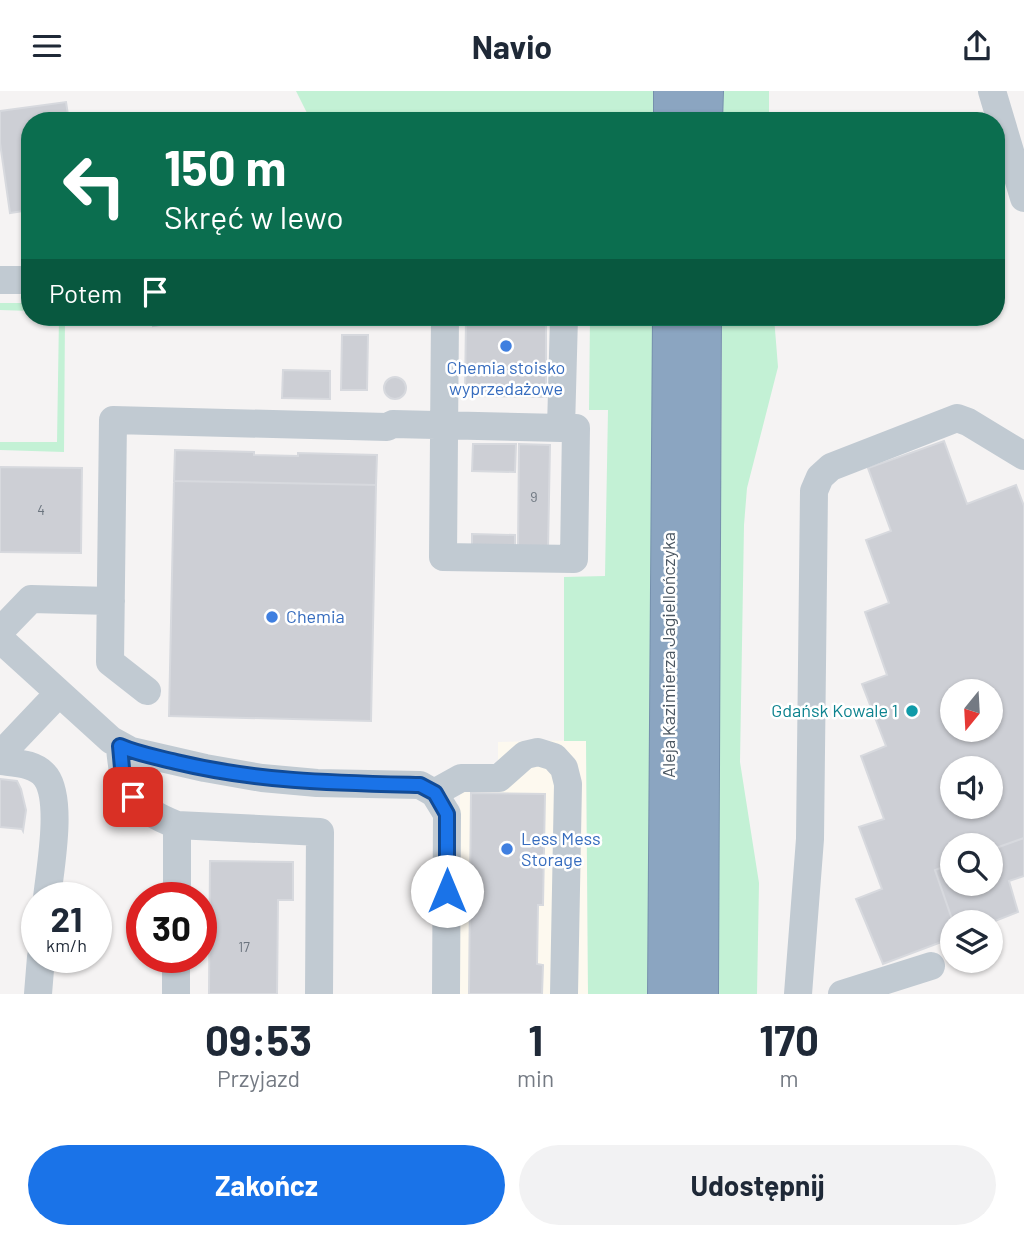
<!DOCTYPE html>
<html lang="pl">
<head>
<meta charset="utf-8">
<style>
  body { margin:0; font-family:Barlow,sans-serif; background:#f2f2f3; color:#1f2937; height:100vh; display:flex; flex-direction:column; font-size:26px; white-space:nowrap }
  * { box-sizing:border-box; margin:0 }
  p { font-size:23px; color:#747a83 }
  .icon { flex:none; width:38px; height:38px; fill:none; stroke:currentColor; stroke-width:2; stroke-linecap:round; stroke-linejoin:round }
  .map { position:relative; height:903px; overflow:hidden }
  .panel { display:flex; flex-direction:column; background:#fff; flex:1 }
  .panel>* { flex:none }
  .guide { position:absolute; left:21px; top:21px; width:984px; height:214px; border-radius:28px; box-shadow:0 2px 5px #0004; background:#0b6e4f; color:#fff; overflow:hidden }
  .needle { width:46px; rotate:198deg }
  .controls { position:absolute; left:940px; top:588px; display:grid; gap:14px }
  .controls a { display:grid; place-items:center; width:63px; height:63px; border-radius:50%; background:#fff; box-shadow:0 2px 5px #0004; font-size:35px }
  .speed { position:absolute; left:21px; top:791px; display:flex; gap:14px; font-size:35px; font-weight:700; text-align:center }
  .speed>* { display:grid; place-content:center; width:91px; height:91px; border-radius:50%; background:#fff; box-shadow:0 2px 5px #0004; line-height:1 }
  .speed small { font-size:18px; font-weight:400 }
  .speed .limit { border:10px solid #d22; background:#fff; color:#111 }
  .pin { position:absolute; display:grid; place-items:center; width:60px; height:60px; color:#fff; margin:-30px; border-radius:14px; box-shadow:0 4px 10px #0006 }
  .me { position:absolute; width:77px; margin:-38px; rotate:0deg; stroke-linejoin:round; filter:drop-shadow(0 0 5px #0008) }
  .turn { display:flex; align-items:center; gap:24px; height:147px; padding:0 28px; font-size:32px }
  .turn .icon { width:91px; height:91px; stroke-width:2.5 }
  .turn b { display:block; font-size:49px; line-height:60px }
  .then { display:flex; align-items:center; height:66px; padding:0 28px; background:#0003; gap:14px; font-size:26px }
  .eta { display:flex; justify-content:space-evenly; align-items:center; height:119px; text-align:center }
  .eta b { font-size:42px; font-weight:700; line-height:49px }
  .primary-button { display:flex; gap:14px; margin-top:auto; padding:14px 28px }
  .primary-button a { flex:1; height:80px; border-radius:42px; background:#1a73e8; color:#fff; font-size:28px; font-weight:700; line-height:80px; text-align:center }
  .primary-button a+a { background:#f2f2f3; color:#1f2937 }
  header { display:flex; justify-content:space-between; align-items:center; height:91px; padding:0 28px; background:#fff; font-size:32px; font-weight:700 }
  .map>svg:first-child { display:block }
  .commercial { fill:#fdf9ef }
  .green { fill:#c3f1d5 }
  .building { fill:#cdcfd5; stroke:#d7d9de; stroke-width:2; fill-rule:evenodd }
  .lines { fill:none; stroke-linecap:round; stroke-linejoin:round }
  .highway-casing { stroke:#7690ad; stroke-width:40 }
  .minor { stroke:#c1cad2; stroke-width:28 }
  .highway { stroke:#8ba5c1; stroke-width:38 }
  .route-casing { stroke:#114b97; stroke-width:18 }
  .route { stroke:#1a73e8; stroke-width:12 }
  .shop-dot { fill:#3f7fe0; stroke:#fff; stroke-width:2.5 }
  .culture-dot { fill:#0f9aa8; stroke:#fff; stroke-width:2.5 }
  .labels { text-anchor:middle; stroke-width:5; stroke-linejoin:round; paint-order:stroke }
  .number-label { font-size:14px; fill:#6b747e }
  .shop-label { font-size:18px; fill:#366cbe; stroke:#fff; text-anchor:start }
  .street-label { font-size:18px; fill:#4a5661; stroke:#fff }
  .culture-label { font-size:18px; fill:#0d838f; stroke:#fff; text-anchor:end }
</style>
</head>
<body>
<header><svg class="icon" aria-label="menu" viewBox="0 0 24 24"><path d="M4 6h16M4 12h16M4 18h16"/></svg>Navio<svg class="icon" aria-label="share" viewBox="0 0 24 24"><path d="M12 15V3M7 8l5-5 5 5M5 13v7h14v-7"/></svg></header>
<div class="map">
<svg width="1024" height="903" viewBox="0 0 1024 903">
  <rect width="100%" height="100%" fill="#f5f3f3"/>
  <path class="commercial" d="M586 649 588 903H458L460 700 498 673V651Z"/>
  <path class="green" d="M296 0H655V30H311Z
    M723 0H769V30H723Z
    M0 212H30V220L0 219Z
    M59 226H65L64 361 0 359V351H57Z
    M590 226H655L654 903H588L586 650H564V486L605 485 608 319H589Z
    M722 226H774L778 276 747 397 744 434 740 671 759 792 757 903H718Z"/>
  <path class="building" d="M66 11 69 30H30V119L10 122 0 52V20Z
    M152 226H210V227L153 235Z
    M466 226H546V306L465 305Z
    M342 244H368L367 299H341Z
    M283 279 330 280V308L282 307Z
    M384 297a11 11 0 1 1 22 0a11 11 0 1 1-22 0Z
    M944 350 967 413 1016 394 1024 415V747L990 759V754H952V773L935 779 953 831 952 847 883 873 856 808 882 798 859 736 884 728 861 665 886 655 862 593 887 584 865 521 889 512 866 449 891 440 868 377ZM952 600H990V639H952ZM952 677H990V716H952Z
    M473 353H516L515 381 472 380Z
    M519 353 550 354 548 458H518Z
    M175 359 254 361V364L298 365V362L377 364 376 394 174 390Z
    M0 376 82 377 81 462 0 461Z
    M174 390 376 394 371 630 169 625Z
    M472 443 515 444V458L472 457Z
    M0 688 17 690 21 698 26 719 23 740 22 738 0 736Z
    M471 702 545 703 543 814H538L537 873 543 874 542 903H469Z
    M1024 747V785L1009 790 1018 821 990 832 953 831 935 779 952 773V793H990V759Z
    M210 770 293 771V809H278L277 903H209Z"/>
  <g class="lines">
    <g class="highway-casing">
      <path id="highway" d="M673 30V0
        M703 30 704 0
        M667 903 672 226
        M699 903 702 226"/>
    </g>
    <path class="minor" d="M992 0 1024 107
      M0 189H30
      M561 337 564 226
      M0 540 31 508 111 510
      M0 548 111 649 131 660 205 677 262 687 317 692 420 694 434 702 447 723 446 903
      M147 600 110 571 113 329 387 336 393 333 561 337H576L574 468 443 466 445 226
      M120 655C123 701 133 717 177 734L320 741 319 903
      M0 664 59 602
      M0 670C15 672 36 672 46 686 63 710 50 778 47 807
      M434 702 461 687H499L525 664 538 661 554 666 564 677 568 693 564 903
      M177 807V734
      M38 903 41 866
      M176 903V866
      M798 903 810 748 814 400 820 386 831 376 957 327 968 331 1024 365
      M842 903 931 875"/>
    <use href="#highway" class="highway"/>
  </g>
  <g class="lines">
    <g class="route-casing">
      <path id="route" d="M133 706 123 688 120 655C138 663 157 666 176 671 259 691 336 692 420 694L435 702 447 723V800"/>
    </g>
    <use href="#route" class="route"/>
  </g>
  <g class="shop-dot">
    <circle cx="506" cy="255" r="7"/>
    <circle cx="272" cy="526" r="7"/>
    <circle cx="507" cy="758" r="7"/>
  </g>
  <circle class="culture-dot" cx="912" cy="620" r="7"/>
  <g class="labels">
    <g class="number-label">
      <text x="534" y="411">9</text>
      <text x="41" y="424">4</text>
      <text x="244" y="861">17</text>
    </g>
    <g class="shop-label">
      <text x="506" y="283" text-anchor="middle">Chemia stoisko<tspan x="506" dy="21">wyprzedażowe</tspan></text>
      <text x="286" y="532">Chemia</text>
      <text x="521" y="754">Less Mess<tspan x="521" dy="21">Storage</tspan></text>
    </g>
    <g class="street-label">
      <text transform="translate(669 564) rotate(-90)" y="6">Aleja Kazimierza Jagiellończyka</text>
    </g>
    <g class="culture-label">
      <text x="898" y="626">Gdańsk Kowale 1</text>
    </g>
  </g>
</svg>
<div class="controls">
<a><svg class="needle" viewBox="-14 -14 28 28"><path d="M0-13l5 13h-10z" fill="#e53935"/><path d="M0 13l5-13h-10z" fill="#747a83"/></svg></a>
<a><svg class="icon" aria-label="sound" viewBox="0 0 24 24"><path d="M4 9h4l5-4v14l-5-4H4zM17 9q2 3 0 6"/></svg></a>
<a><svg class="icon" aria-label="search" viewBox="0 0 24 24"><circle cx="10" cy="10" r="6"/><path d="M15 15l6 6"/></svg></a>
<a><svg class="icon" aria-label="layers" viewBox="0 0 24 24"><path d="M12 4l9 5-9 5-9-5zM3 14l9 5 9-5"/></svg></a>
</div>
<div class="speed"><div>21<small>km/h</small></div><div class="limit">30</div></div>
<div class="pin" style="left:133px;top:706px;background:#d93025"><svg class="icon" aria-label="arrive" viewBox="0 0 24 24"><path d="M6 21V4h12l-3 4 3 4H6"/></svg></div>
<svg class="me" style="left:447px;top:800px" viewBox="-20 -20 40 40"><circle r="19" fill="#fff"/><path d="M0-13L10 11 0 6-10 11z" fill="#1a73e8"/></svg>
<div class="guide">
<div class="turn"><svg class="icon" aria-label="left" viewBox="0 0 24 24"><path d="M17 20v-9H6M10 6l-5 5 5 5"/></svg><div><b>150 m</b>Skręć w lewo</div></div>
<div class="then">Potem<svg class="icon" aria-label="arrive" viewBox="0 0 24 24"><path d="M6 21V4h12l-3 4 3 4H6"/></svg></div>
</div>
</div>
<section class="panel">
<div class="eta">
<div><b>09:53</b><p>Przyjazd</p></div>
<div><b>1</b><p>min</p></div>
<div><b>170</b><p>m</p></div>
</div>
<div class="primary-button"><a>Zakończ</a><a>Udostępnij</a></div>
</section>
</body>
</html>
